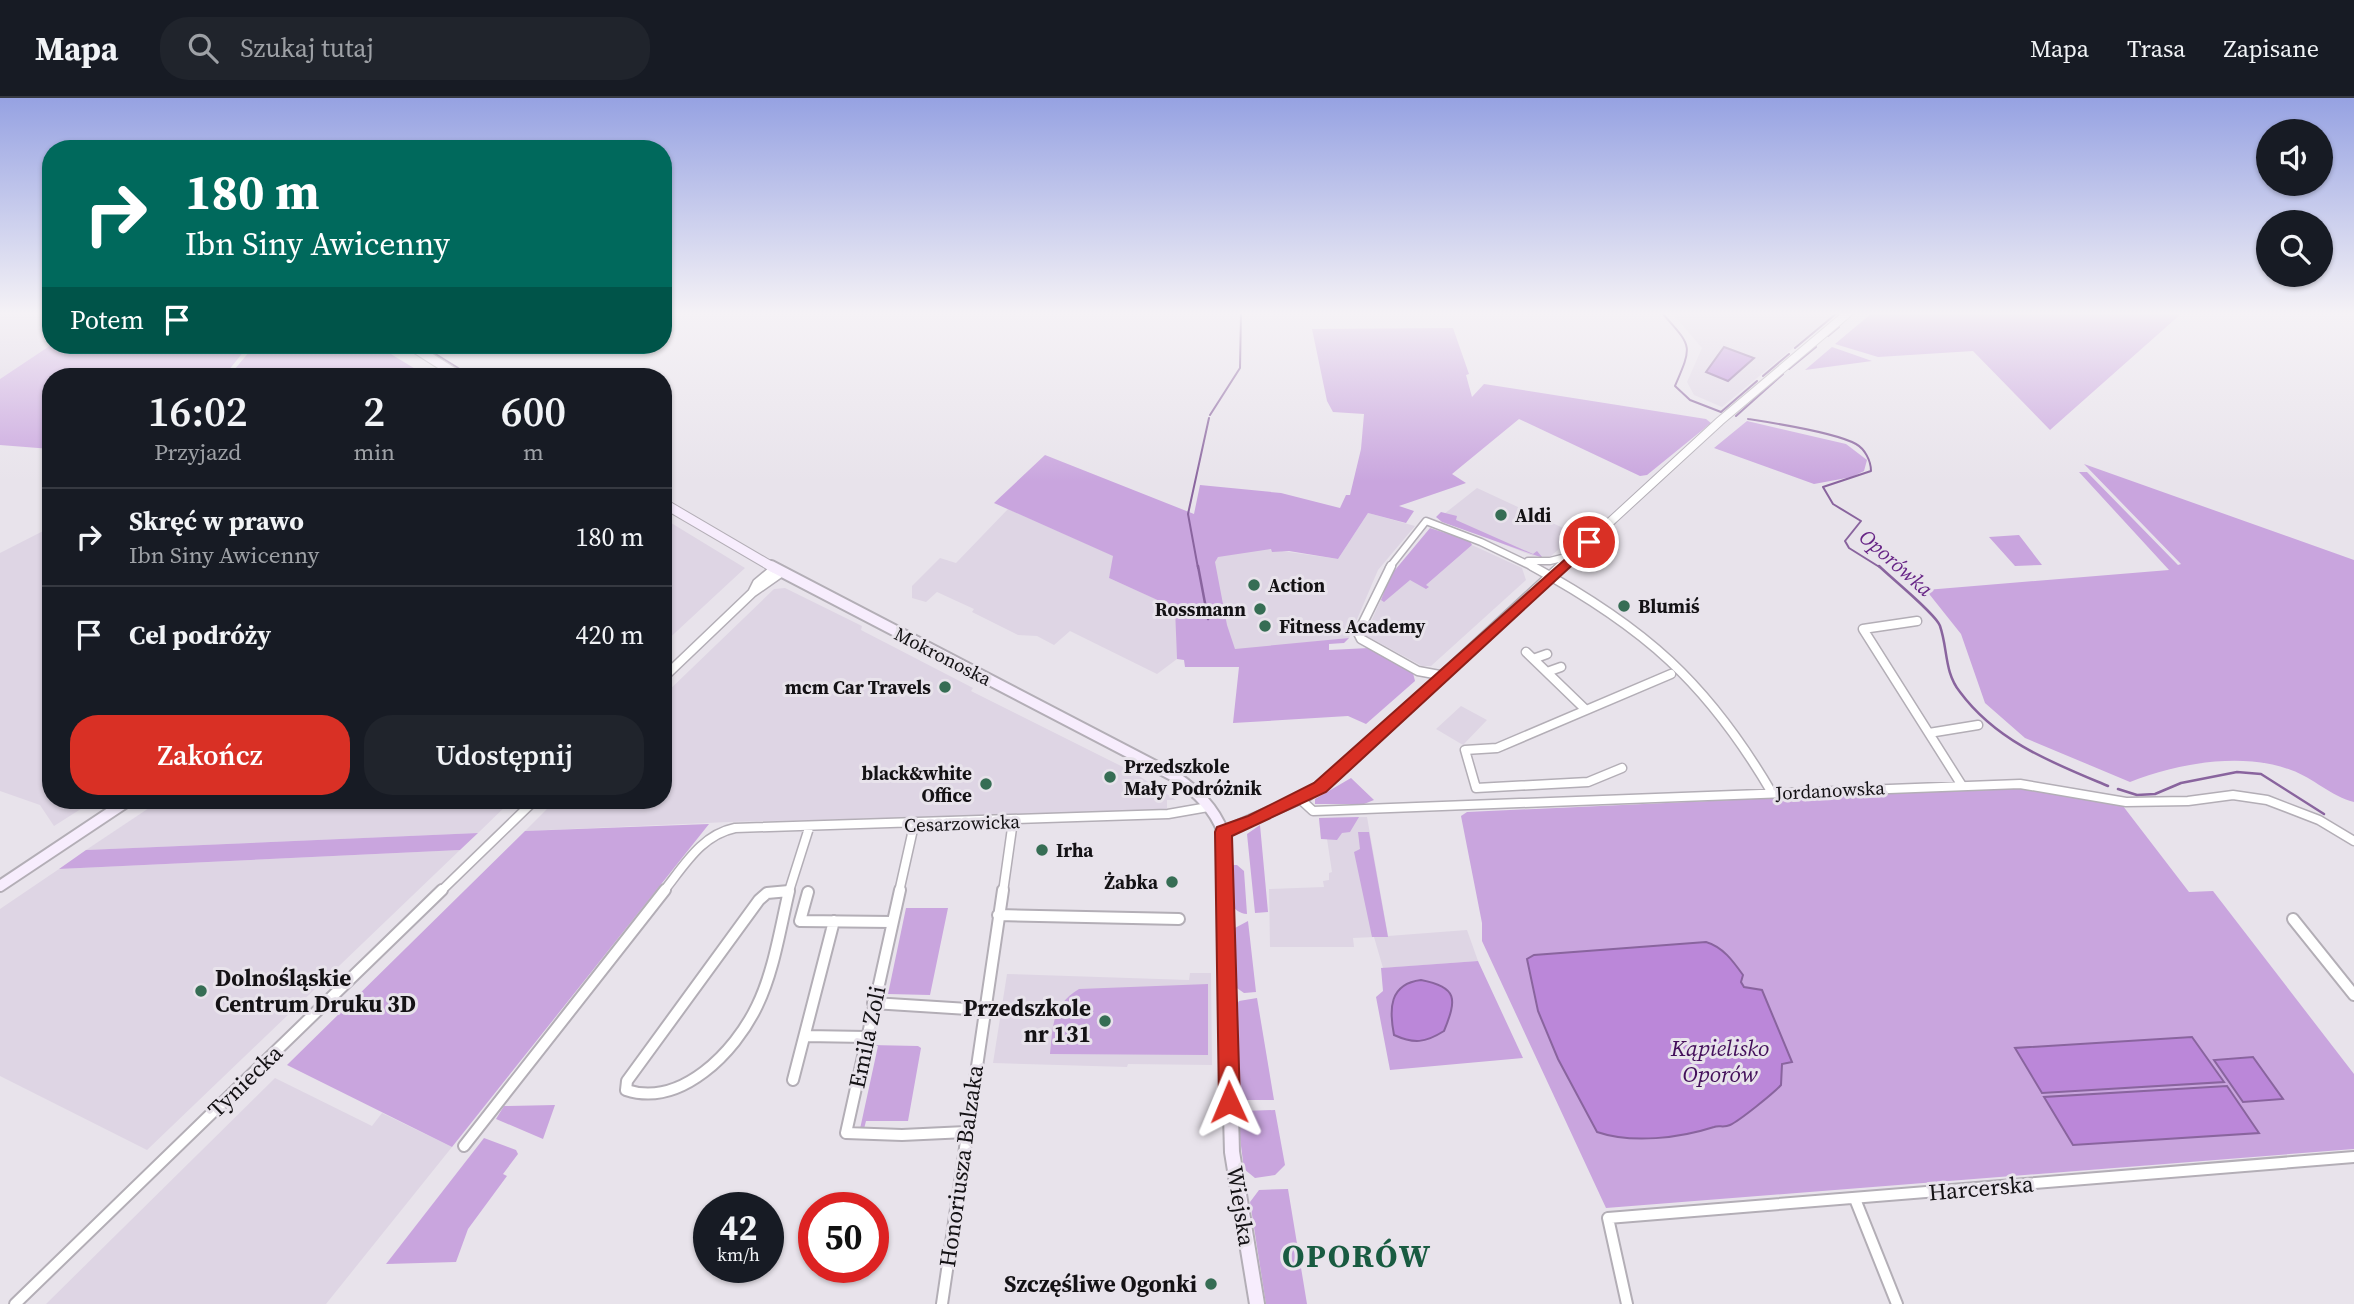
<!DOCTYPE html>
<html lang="pl">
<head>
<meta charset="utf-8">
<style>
  body { margin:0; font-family:"Source Serif 4",serif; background:#20242c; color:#f1f3f6; height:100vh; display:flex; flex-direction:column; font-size:26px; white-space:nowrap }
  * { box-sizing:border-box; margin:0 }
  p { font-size:23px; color:#9ea1a6 }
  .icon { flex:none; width:38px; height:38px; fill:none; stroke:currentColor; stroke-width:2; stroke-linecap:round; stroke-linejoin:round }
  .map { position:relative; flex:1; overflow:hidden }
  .sheet { position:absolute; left:42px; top:270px; width:630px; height:441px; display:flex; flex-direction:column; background:#171b24; border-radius:28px; box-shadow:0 2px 5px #0004 }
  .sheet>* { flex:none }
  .banner { position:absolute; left:42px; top:42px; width:630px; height:214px; border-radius:28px; box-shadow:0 2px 5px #0004; background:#00695c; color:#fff; overflow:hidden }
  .controls { position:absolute; left:2256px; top:21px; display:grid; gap:14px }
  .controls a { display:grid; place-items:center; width:77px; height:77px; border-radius:50%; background:#171b24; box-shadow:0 2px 5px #0004; font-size:35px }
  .speed { position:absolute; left:693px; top:1094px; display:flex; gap:14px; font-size:35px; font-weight:700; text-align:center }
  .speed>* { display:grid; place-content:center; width:91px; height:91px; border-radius:50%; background:#171b24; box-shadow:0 2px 5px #0004; line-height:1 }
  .speed small { font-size:18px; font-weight:400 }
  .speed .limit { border:10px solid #d22; background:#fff; color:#111 }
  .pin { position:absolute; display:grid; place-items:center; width:60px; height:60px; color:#fff; margin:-30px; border:4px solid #fff; border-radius:50%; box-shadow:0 2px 7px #0007 }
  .me { position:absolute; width:77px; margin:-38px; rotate:359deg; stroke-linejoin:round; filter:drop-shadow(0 0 5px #0008) }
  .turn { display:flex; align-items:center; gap:24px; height:147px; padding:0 28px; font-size:32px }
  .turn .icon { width:91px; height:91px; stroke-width:2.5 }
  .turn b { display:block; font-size:49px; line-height:60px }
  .then { display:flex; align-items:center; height:66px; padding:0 28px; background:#0003; gap:14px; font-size:26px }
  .eta { display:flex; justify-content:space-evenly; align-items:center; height:119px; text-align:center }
  .eta b { font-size:42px; font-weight:600; line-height:49px }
  .primary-button { display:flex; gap:14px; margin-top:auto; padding:14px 28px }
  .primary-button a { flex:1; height:80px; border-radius:28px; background:#d93025; color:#fff; font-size:28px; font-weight:600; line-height:80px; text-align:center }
  .primary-button a+a { background:#20242c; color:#f1f3f6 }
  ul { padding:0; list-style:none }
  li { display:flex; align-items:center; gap:21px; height:98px; padding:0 28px; border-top:2px solid #363941 }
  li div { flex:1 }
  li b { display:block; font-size:26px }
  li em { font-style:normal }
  header { display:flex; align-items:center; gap:42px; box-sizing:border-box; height:98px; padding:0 35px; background:#171b24; border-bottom:2px solid #363941 }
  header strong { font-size:33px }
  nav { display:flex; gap:38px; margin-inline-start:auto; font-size:24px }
  .search { width:490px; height:63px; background:#20242c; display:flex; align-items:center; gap:18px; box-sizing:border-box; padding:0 24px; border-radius:28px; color:#9ea1a6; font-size:26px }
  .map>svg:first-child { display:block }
  .built { fill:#ded5e4 }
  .green { fill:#c9a5de; fill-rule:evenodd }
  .water { fill:#bb87d9; stroke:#89649e; stroke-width:2 }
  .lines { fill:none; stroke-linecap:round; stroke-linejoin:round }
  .stream-far1 { stroke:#89649e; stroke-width:2 }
  .stream { stroke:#89649e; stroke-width:2.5 }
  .minor-far2-casing { stroke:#b3aeb6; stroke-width:9 }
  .minor-far1-casing { stroke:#b3aeb6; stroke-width:11 }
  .minor-casing { stroke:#b3aeb6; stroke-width:14 }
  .tertiary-far1-casing { stroke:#b3aeb6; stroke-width:10 }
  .tertiary-casing { stroke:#b3aeb6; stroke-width:13 }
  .secondary-far2-casing { stroke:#b3aeb6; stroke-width:11 }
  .secondary-far1-casing { stroke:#b3aeb6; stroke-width:14 }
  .secondary-casing { stroke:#b3aeb6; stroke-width:18 }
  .minor-far2 { stroke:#fff; stroke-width:6 }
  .minor-far1 { stroke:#fff; stroke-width:8 }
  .minor { stroke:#fff; stroke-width:10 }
  .tertiary-far1 { stroke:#fff; stroke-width:8 }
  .tertiary { stroke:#fff; stroke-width:10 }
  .secondary-far2 { stroke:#f7edfd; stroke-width:9 }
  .secondary-far1 { stroke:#f7edfd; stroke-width:10 }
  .secondary { stroke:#f7edfd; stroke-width:14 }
  .route { fill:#d93025; stroke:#8d1f18; stroke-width:2 }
  .poi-dot { fill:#366d54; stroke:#e8e3eb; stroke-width:2.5 }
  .labels { text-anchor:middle; stroke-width:6; stroke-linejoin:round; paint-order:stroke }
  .poi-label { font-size:19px; font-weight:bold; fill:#141215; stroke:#e8e3eb; text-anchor:start }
  .street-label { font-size:19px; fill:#141215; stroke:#e8e3eb }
  .water-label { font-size:21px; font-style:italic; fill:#672586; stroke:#e8e3eb }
  .near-poi-label { font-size:23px; font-weight:bold; fill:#141215; stroke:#e8e3eb; text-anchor:end }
  .near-street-label { font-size:23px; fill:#141215; stroke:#e8e3eb }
  .near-park-label { font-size:23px; font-style:italic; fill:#430f5a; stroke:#e8e3eb }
  .near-district-label { font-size:32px; font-weight:bold; letter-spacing:2px; fill:#195b41; stroke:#e8e3eb }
</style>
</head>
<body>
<header>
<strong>Mapa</strong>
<div class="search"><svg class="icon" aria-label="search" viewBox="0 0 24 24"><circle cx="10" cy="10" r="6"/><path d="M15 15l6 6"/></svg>Szukaj tutaj</div>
<nav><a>Mapa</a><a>Trasa</a><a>Zapisane</a></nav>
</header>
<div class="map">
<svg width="2354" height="1206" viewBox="0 0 2354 1206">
  <rect width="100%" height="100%" fill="#e8e3eb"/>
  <path class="built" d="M0 215H51V247L0 281Z
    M1672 215H1835L1722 309 1694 297 1687 284 1702 250Z
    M1477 390 1576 436 1551 458H1533L1439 420Z
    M1008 411 1114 458 1109 480 1176 510 1177 561 1157 576 1070 533 1054 547 1037 538 1018 537 972 514 974 511 937 494 926 504 912 500V488L940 460 956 465Z
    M1368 415 1415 428 1378 472 1349 540 1235 553 1212 494 1200 441 1338 461Z
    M663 420 745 470 663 546Z
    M51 429V702H95L54 728 40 707 0 693V455Z
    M1472 447 1522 470 1526 482 1431 568H1422L1365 537 1393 475 1426 487Z
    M785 490 862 528 861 532 973 590 971 593 1133 674 1176 702H1167V713L729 724 525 733 556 702H663V598L774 491Z
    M1461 608 1487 622 1463 647 1436 631Z
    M161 702H512L478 735 86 752Z
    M1367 719 1388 838 1467 832 1478 863 1383 870 1374 839 1353 840 1354 849H1270L1269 791 1324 789 1323 783 1329 782V775L1332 774 1327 741H1321L1319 720Z
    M460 752 147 1052 0 978V811L59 771Z
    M1190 875H1211L1212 967 1128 966 1127 969 993 965 1007 876 1189 882Z
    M275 980 372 1028 382 1015 452 1049 326 1206H46Z"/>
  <path class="green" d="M1872 215H2182L2050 332 1973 253 1878 259 1835 246Z
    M1453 230 1469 276 1466 277 1472 299 1484 286 1706 321 1711 325 1647 377 1640 378 1519 321 1452 376 1466 385 1399 408 1414 413 1406 425 1368 415 1338 461 1289 453 1272 454 1271 451 1218 459 1215 464 1227 527 1235 551 1349 540 1344 545 1329 546V552L1369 550 1413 575 1415 583 1366 626 1348 618 1233 625 1239 569H1185L1184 562 1177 561 1175 510 1109 480 1113 458 994 405 1045 357 1194 416 1200 387 1281 395 1340 410 1346 397H1350L1361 351 1364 316 1333 314 1327 303 1312 231Z
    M51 247H249L224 278H51V351L0 347V281Z
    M255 247H376L427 278H229Z
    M1832 249 1872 263 1805 272Z
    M1747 323 1846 346 1867 362 1864 373 1852 379 1814 386 1714 350Z
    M2084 366 2354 462V704C2330 698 2314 680 2291 672 2243 654 2177 665 2130 684L2025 640 1985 605 1961 536 1926 492 2169 472 2079 374H2087L2178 467 2181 466Z
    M1441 414 1457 418 1456 422 1533 456 1537 453 1543 460 1442 424 1436 419Z
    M1430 430 1470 443 1472 447 1426 487 1429 489 1426 491 1410 482 1384 504 1381 502 1390 478Z
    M2019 437 2042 467 2015 468 1989 439Z
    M1351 680 1374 702 1364 706H1315V701Z
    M2017 689 2123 708 2189 794 2213 793 2354 976V1051L1606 1110 1482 843V825L1461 718 1467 714ZM2226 988 2258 1035 2045 1000V999Z
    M1359 719 1350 734 1342 735 1337 742 1321 741 1319 720Z
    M709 726 452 1049 287 967 525 733Z
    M1260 727 1268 814 1255 815 1247 736Z
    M1358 734H1369L1388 839H1372L1354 754 1360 751Z
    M478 735 460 752 59 771 86 752Z
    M1230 767H1237L1244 773 1247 816C1223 813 1230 786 1230 767Z
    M906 810H948L930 897 888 896Z
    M1248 823 1256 894 1244 895 1234 888 1233 831Z
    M1478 863 1523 960 1390 972 1376 899 1383 893 1381 870Z
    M1208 886V957L1050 956C1053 927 1052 907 1079 891Z
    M1257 900 1274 1002H1245L1237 995 1234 911 1239 903Z
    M870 947 918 948 921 950 908 1023H866L864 1031H860L878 948Z
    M555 1007 543 1041 496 1021 504 1008Z
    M1275 1012 1285 1067 1275 1077 1255 1080 1244 1071 1237 1017 1241 1013Z
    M484 1040 516 1052 518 1056 503 1076 507 1078 468 1131 456 1164 386 1166Z
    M1288 1091 1307 1206H1266L1250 1104 1259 1092Z"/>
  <path class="water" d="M1724 249 1754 260 1728 283 1706 274Z
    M1706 844C1723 849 1733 863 1743 877L1741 884 1744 889 1762 892 1792 964 1782 966 1781 987C1774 995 1739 1023 1730 1027 1724 1030 1719 1027 1714 1029 1680 1040 1632 1046 1597 1034L1558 961 1538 913 1527 861 1534 857Z
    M1421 882C1458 889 1457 901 1444 933 1425 945 1414 946 1394 937 1389 911 1389 886 1421 882Z
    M2192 939 2224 984 2042 995 2015 950Z
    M2253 959 2283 1001 2243 1004 2214 962Z
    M2227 988 2259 1035 2073 1047 2044 999Z"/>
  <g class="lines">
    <path class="stream-far1" d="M1662 215C1692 249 1693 246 1675 288L1690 302 1721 314 1757 283
      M1828 238 1839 229
      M421 247 471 278
      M1795 250 1837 215
      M1789 271 1816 249
      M1763 278 1789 256
      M1210 317 1240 270 1241 215
      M1736 318 1783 276
      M1748 321C1774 325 1834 334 1856 346 1865 351 1871 363 1871 373L1823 389 1833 406 1861 423 1845 443 1849 450 1881 470
      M1198 470 1188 416 1209 320"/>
    <path class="stream" d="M1198 468 1208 521
      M1879 468C1890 479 1937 517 1940 528 1948 551 1944 574 1960 594 1997 644 2053 665 2108 688
      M2118 691 2137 697 2155 696 2181 685 2237 674 2261 676 2324 716"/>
    <g class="minor-far2-casing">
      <path id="minor-far2" d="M1528 463H1550L1574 457
        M1389 470 1426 423 1481 444 1535 470"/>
    </g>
    <g class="minor-far1-casing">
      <path id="minor-far1" d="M1391 468 1358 535 1361 541 1418 573 1445 578
        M1532 468C1644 529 1707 584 1772 695
        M752 495 757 485 775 470
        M1917 523 1863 531 1961 686
        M1526 554 1586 612
        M1533 561 1547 556
        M1547 574 1561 569
        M663 580 752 495 782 474
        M1929 635 1978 627
        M1622 670 1588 684 1476 690 1465 652 1497 650 1671 576
        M1300 701 1313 713 2020 686 2126 704 2188 703 2233 697 2267 702 2319 722 2354 743
        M789 793 809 730
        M440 794 535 702
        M663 794C684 768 701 737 735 730L1168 716 1208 709
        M779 794 789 793
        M899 794 914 727
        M1003 794 1013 723"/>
    </g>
    <g class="minor-casing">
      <path id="minor" d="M900 792 846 1035 902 1037 966 1034
        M789 793C780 831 774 873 757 908 735 954 681 1010 626 992L627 983 759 802 767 795Z
        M808 794 800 823 892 824
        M998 817 1179 821
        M2293 821 2354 897
        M873 905 984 912
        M805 938 867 939
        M793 982 834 823
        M464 1048 665 792
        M1855 1101 1897 1206
        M15 1206 442 792
        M942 1206 1003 792
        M1627 1206 1608 1120 2354 1059"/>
    </g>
    <g class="tertiary-far1-casing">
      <path id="tertiary-far1" d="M1560 470 1720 323 1848 215"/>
    </g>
    <g class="tertiary-casing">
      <path id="tertiary" d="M1223 734 1308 697 1342 671 1562 468"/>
    </g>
    <g class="secondary-far2-casing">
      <path id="secondary-far2" d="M410 247 459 278
        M663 405 774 470"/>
    </g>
    <g class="secondary-far1-casing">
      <path id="secondary-far1" d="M771 468 1176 679C1197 694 1214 710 1223 734L1225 794
        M0 788 129 702"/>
    </g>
    <g class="secondary-casing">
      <path id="secondary" d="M1225 792 1232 1054 1257 1206"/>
    </g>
    <use href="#minor-far2" class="minor-far2"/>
    <use href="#minor-far1" class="minor-far1"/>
    <use href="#minor" class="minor"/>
    <use href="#tertiary-far1" class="tertiary-far1"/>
    <use href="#tertiary" class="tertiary"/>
    <use href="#secondary-far2" class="secondary-far2"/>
    <use href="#secondary-far1" class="secondary-far1"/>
    <use href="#secondary" class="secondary"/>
  </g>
  <linearGradient id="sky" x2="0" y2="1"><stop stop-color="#96a2e2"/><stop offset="0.56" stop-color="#f5f2f6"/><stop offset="1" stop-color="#f5f2f6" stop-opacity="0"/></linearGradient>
  <rect width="2354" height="384" fill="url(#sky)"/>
  <path class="route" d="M1589 440 1594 441V447L1326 694 1232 738 1240 1004 1237 1011 1229 1014 1222 1011 1219 1004 1215 734 1217 729 1248 718 1314 685Z"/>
  <g class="poi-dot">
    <circle cx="1501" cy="417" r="7"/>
    <circle cx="1254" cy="487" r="7"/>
    <circle cx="1624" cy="508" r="7"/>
    <circle cx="1260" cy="511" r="7"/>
    <circle cx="1265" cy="528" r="7"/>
    <circle cx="945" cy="589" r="7"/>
    <circle cx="1110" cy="679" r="7"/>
    <circle cx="986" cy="686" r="7"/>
    <circle cx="1042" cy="752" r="7"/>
    <circle cx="1172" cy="784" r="7"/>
    <circle cx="201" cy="893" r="7"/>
    <circle cx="1105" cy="923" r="7"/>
    <circle cx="1211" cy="1186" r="7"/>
  </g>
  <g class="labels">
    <g class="poi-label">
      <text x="1515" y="424">Aldi</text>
      <text x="1268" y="494">Action</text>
      <text x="1638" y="515">Blumiś</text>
      <text x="1246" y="518" text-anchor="end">Rossmann</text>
      <text x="1279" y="535">Fitness Academy</text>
      <text x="931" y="596" text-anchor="end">mcm Car Travels</text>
      <text x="1124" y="675">Przedszkole<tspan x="1124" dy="22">Mały Podróżnik</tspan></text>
      <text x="972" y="682" text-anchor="end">black&amp;white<tspan x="972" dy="22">Office</tspan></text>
      <text x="1056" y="759">Irha</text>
      <text x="1158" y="791" text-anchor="end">Żabka</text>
    </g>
    <g class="street-label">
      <text transform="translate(943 558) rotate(27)" y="7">Mokronoska</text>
      <text transform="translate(1830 692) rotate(-3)" y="7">Jordanowska</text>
      <text transform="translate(962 725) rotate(-2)" y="7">Cesarzowicka</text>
    </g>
    <g class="water-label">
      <text transform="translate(1896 465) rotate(41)" y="7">Oporówka</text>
    </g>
    <g class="near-poi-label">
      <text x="215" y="888" text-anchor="start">Dolnośląskie<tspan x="215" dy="26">Centrum Druku 3D</tspan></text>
      <text x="1091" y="918">Przedszkole<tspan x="1091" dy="26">nr 131</tspan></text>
      <text x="1197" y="1194">Szczęśliwe Ogonki</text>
    </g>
    <g class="near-street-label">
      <text transform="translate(867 939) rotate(-78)" y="8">Emila Zoli</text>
      <text transform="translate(245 983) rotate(-44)" y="8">Tyniecka</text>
      <text transform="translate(961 1068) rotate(-82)" y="8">Honoriusza Balzaka</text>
      <text transform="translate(1981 1090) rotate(-5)" y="8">Harcerska</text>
      <text transform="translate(1241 1108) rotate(81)" y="8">Wiejska</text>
    </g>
    <g class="near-park-label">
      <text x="1720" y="958">Kąpielisko<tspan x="1720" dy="26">Oporów</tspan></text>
    </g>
    <g class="near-district-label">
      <text x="1357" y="1169">OPORÓW</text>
    </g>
  </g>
</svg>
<div class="controls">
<a><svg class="icon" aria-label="sound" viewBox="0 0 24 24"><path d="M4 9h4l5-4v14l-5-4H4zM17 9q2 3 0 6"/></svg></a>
<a><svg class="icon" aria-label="search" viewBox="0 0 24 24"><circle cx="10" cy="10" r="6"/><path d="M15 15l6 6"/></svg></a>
</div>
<div class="speed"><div>42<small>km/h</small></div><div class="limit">50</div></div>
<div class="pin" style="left:1589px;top:444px;background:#d93025"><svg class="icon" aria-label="arrive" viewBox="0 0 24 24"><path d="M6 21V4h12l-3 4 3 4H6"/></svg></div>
<svg class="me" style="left:1229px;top:1004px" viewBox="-20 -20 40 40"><path d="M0-17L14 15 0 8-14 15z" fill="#d93025" stroke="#fff" stroke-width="4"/></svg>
<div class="banner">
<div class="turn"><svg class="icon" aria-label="right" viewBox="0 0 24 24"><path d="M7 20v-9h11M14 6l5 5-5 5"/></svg><div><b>180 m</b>Ibn Siny Awicenny</div></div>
<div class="then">Potem<svg class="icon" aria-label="arrive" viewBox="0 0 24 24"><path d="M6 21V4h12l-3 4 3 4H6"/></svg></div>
</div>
<section class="sheet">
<div class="eta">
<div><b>16:02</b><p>Przyjazd</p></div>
<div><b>2</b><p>min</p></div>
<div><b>600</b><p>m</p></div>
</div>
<ul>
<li><svg class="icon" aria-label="right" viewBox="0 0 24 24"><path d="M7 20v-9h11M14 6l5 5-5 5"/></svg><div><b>Skręć w prawo</b><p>Ibn Siny Awicenny</p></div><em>180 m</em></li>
<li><svg class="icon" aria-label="arrive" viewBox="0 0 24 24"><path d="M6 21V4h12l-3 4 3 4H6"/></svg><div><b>Cel podróży</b></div><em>420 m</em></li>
</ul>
<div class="primary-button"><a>Zakończ</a><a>Udostępnij</a></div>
</section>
</div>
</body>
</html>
